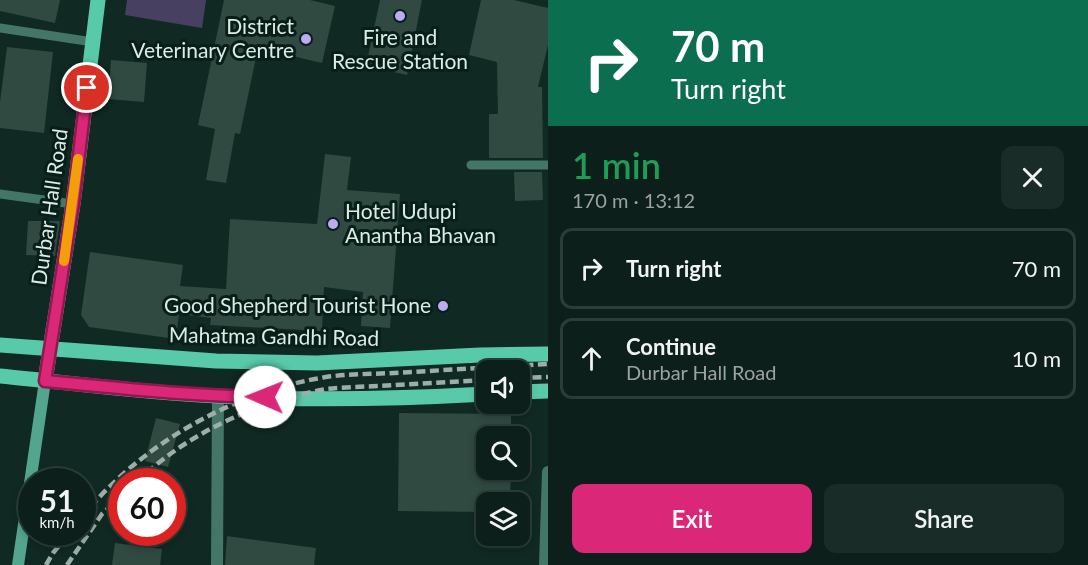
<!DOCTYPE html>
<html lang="en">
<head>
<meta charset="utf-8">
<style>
  body { margin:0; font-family:Lato,sans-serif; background:#1a2c27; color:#f1f3f6; height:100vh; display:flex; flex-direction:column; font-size:22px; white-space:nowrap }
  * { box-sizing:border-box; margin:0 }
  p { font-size:20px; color:#9aa2a2 }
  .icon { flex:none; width:33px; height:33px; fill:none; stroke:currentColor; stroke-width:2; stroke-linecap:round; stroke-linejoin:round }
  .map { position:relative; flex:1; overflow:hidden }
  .drawer { display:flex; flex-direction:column; background:#0c1f1a; width:540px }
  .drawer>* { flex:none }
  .guide { background:#0b6e4f; color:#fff; overflow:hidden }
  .controls { position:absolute; left:476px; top:360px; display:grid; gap:12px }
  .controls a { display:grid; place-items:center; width:54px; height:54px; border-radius:12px; background:#0c1f1a; box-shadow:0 3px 9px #0003,0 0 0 2px #2c3d39; font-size:30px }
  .speed { position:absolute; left:18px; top:468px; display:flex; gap:12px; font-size:30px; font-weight:700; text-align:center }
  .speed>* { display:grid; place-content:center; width:78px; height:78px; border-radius:50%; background:#0c1f1a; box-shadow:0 3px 9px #0003,0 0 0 2px #2c3d39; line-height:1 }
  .speed small { font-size:15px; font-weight:400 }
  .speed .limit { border:9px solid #d22; background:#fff; color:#111 }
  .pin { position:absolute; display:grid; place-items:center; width:51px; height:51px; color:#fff; margin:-26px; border:3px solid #fff; border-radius:50%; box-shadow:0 2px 6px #0007 }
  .me { position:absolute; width:66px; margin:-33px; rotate:271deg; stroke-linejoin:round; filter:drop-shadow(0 0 4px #0008) }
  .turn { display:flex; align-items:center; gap:21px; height:126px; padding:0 24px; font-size:27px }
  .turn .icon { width:78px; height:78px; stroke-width:2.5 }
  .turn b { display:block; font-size:42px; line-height:51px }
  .round { display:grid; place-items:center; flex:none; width:63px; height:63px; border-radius:12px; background:#1a2c27 }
  .headline { display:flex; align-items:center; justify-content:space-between; height:102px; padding:0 24px }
  h1 { font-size:36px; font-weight:600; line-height:45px; color:#1e9e55 }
  .primary-button { display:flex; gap:12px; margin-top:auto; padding:12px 24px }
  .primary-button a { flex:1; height:69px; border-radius:12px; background:#db2777; color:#fff; font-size:24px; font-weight:600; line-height:69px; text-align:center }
  .primary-button a+a { background:#1a2c27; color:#f1f3f6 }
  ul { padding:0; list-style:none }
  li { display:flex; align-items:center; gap:18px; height:81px; margin:0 12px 9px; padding:0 12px; border:3px solid #2c3d39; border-radius:12px }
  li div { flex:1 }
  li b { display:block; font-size:22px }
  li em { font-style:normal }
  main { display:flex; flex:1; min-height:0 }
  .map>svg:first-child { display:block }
  .green { fill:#484060 }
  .building { fill:#304941 }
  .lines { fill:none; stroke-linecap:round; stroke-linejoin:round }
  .service { stroke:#447667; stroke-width:9 }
  .minor { stroke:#447667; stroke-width:12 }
  .tertiary { stroke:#447667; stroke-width:12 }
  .secondary { stroke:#51a68d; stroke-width:12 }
  .primary { stroke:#58caaa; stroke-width:15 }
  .rail { stroke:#9caea8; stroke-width:4.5; stroke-dasharray:9 4.5; stroke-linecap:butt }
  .route-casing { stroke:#8e194d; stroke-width:15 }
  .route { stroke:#db2777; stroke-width:10 }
  .slow { stroke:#f59e0b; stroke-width:10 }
  .poi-dot { fill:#bcaaf5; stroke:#071f18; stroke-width:2 }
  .labels { text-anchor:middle; stroke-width:6; stroke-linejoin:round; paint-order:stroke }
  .poi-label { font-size:21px; fill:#dcebe5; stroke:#071f18; text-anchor:end }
  .street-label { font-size:21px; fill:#dcebe5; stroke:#071f18 }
</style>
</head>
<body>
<main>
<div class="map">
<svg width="548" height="565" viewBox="0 0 548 565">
  <rect width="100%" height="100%" fill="#102922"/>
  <path class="green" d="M127 0H206L202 28 125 15Z"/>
  <path class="building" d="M0 0H60L55 23 0 11Z
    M224 0H310L335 6 322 63 258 48 240 134 235 133 226 183 206 180 215 129 198 125Z
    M380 0H422L407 75 366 66Z
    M481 0H514L548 8V45L538 87H542L543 158H489V114H498L497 62 469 55Z
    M7 47 53 52 44 133 0 128V102Z
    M111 60 147 63 144 102 108 99Z
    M325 154 351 157 347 190 400 194 390 328 361 326 363 292 324 287 322 331 210 325 211 318 179 314 176 339 89 327 81 315 90 252 183 265 180 286 226 289 230 219 317 224Z
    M514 172H542L543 200 515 201Z
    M28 221H60L55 256 26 255Z
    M399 413 511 414V436H486V470H511L510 502H486V512L398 511Z
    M156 418 180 424 168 467 145 461Z
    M227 536 316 548 314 565H225Z
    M115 543 162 549 160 565H112Z"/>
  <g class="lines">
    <path class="service" d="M0 28 93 42
      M471 165H548
      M0 194 73 204"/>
    <path class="minor" d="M217 565 218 396"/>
    <path class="tertiary" d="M545 565 548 472"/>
    <path class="secondary" d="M18 565 45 381"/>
    <path class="primary" d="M0 345 216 361 317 363 480 355 548 354
      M0 376C72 383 145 393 218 396 306 401 397 399 486 394
      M45 381 73 204 98 0
      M519 392 548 391"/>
    <path class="rail" d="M519 378 548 377
      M137 482C187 433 258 401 327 389 343 387 360 387 377 386 413 384 450 382 486 380
      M82 517C141 444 233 392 326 377 348 374 371 374 394 373 445 370 497 367 548 364
      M46 565 53 553 70 532
      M67 565 102 514 122 496"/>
  </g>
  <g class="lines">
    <g class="route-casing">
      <path id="route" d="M87 88 73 204 45 381C119 388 191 396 265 397"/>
    </g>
    <use href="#route" class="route"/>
    <path class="slow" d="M64 261 78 159"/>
  </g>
  <g class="poi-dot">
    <circle cx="400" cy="16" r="6"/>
    <circle cx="306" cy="39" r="6"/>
    <circle cx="333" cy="224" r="6"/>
    <circle cx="443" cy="306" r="6"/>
  </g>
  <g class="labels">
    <g class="poi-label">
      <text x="294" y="34">District<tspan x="294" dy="24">Veterinary Centre</tspan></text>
      <text x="400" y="45" text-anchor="middle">Fire and<tspan x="400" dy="24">Rescue Station</tspan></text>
      <text x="345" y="219" text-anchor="start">Hotel Udupi<tspan x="345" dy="24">Anantha Bhavan</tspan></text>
      <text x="431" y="313">Good Shepherd Tourist Hone</text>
    </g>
    <g class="street-label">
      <text transform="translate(50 207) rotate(-82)" y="7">Durbar Hall Road</text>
      <text transform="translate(274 337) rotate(1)" y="7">Mahatma Gandhi Road</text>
    </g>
  </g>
</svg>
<div class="controls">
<a><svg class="icon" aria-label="sound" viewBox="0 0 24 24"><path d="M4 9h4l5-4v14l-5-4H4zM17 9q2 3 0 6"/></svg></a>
<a><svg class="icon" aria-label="search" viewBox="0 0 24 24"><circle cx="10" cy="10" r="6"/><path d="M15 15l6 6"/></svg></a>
<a><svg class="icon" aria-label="layers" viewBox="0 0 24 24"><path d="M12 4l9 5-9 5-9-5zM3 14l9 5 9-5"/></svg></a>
</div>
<div class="speed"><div>51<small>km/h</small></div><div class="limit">60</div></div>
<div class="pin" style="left:87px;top:88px;background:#d93025"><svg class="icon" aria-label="arrive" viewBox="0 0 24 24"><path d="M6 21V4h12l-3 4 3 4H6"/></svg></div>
<svg class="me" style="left:265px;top:397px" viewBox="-20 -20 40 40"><circle r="19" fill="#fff"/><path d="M0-13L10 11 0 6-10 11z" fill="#db2777"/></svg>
</div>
<section class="drawer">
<div class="guide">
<div class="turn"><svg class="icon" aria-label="right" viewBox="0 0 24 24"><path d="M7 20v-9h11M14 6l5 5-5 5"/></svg><div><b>70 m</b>Turn right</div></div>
</div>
<div class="headline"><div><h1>1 min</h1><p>170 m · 13:12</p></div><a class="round"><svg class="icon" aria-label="close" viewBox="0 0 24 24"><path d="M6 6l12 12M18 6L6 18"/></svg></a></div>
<ul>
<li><svg class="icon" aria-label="right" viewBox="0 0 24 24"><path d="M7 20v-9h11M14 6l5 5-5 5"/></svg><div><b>Turn right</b></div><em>70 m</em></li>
<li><svg class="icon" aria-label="ahead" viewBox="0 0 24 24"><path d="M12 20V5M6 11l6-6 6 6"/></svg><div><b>Continue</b><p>Durbar Hall Road</p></div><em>10 m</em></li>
</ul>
<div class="primary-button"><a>Exit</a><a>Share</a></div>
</section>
</main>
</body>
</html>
